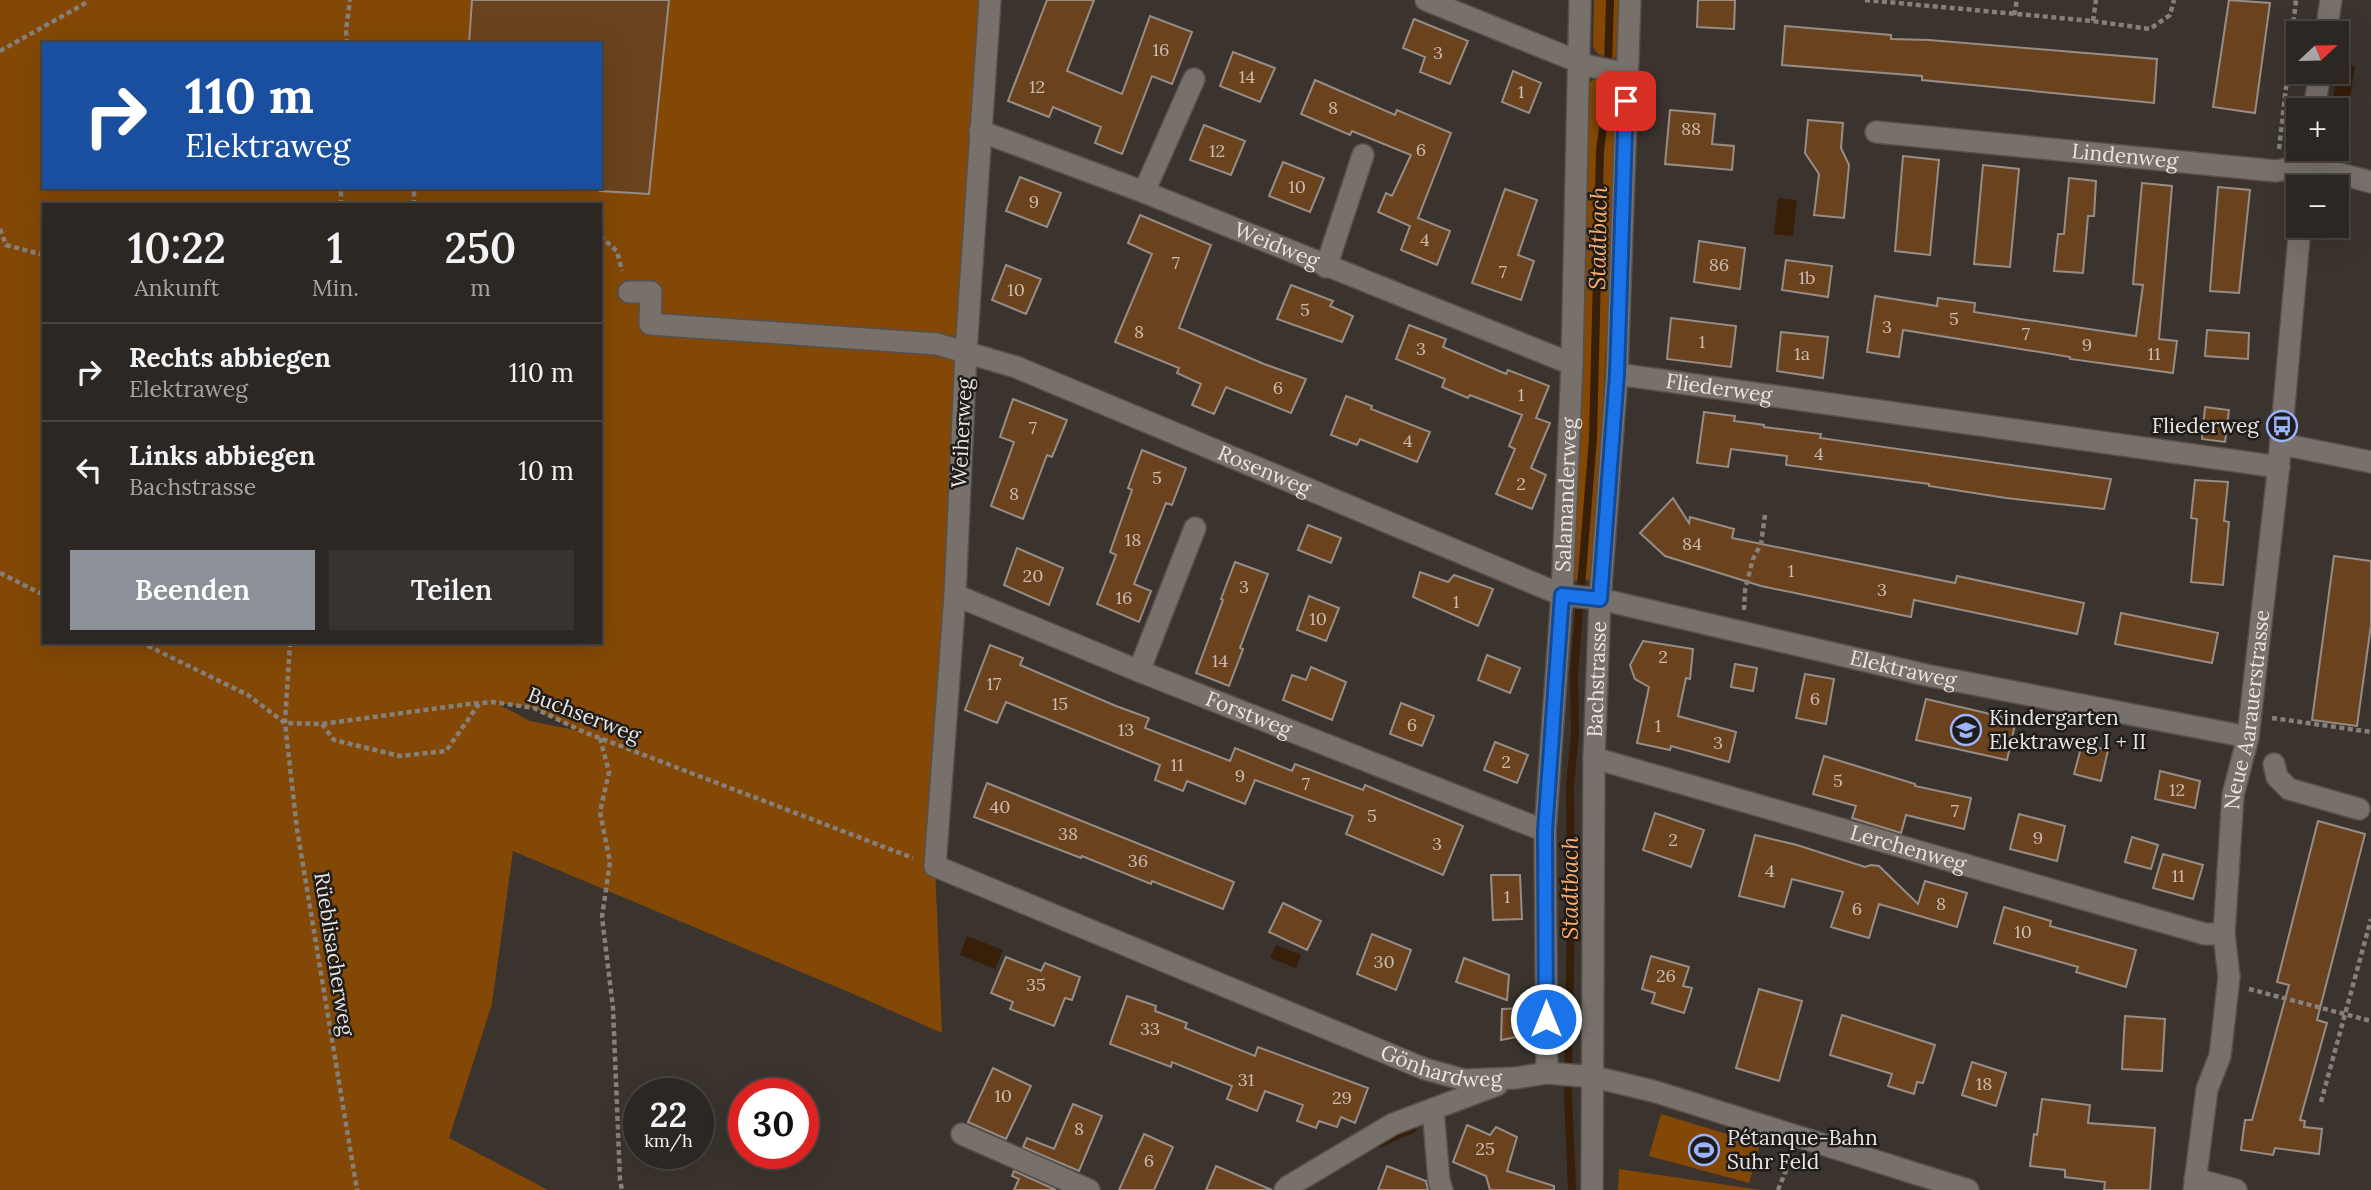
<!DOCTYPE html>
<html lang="de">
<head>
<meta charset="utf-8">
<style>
  body { margin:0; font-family:Lora,serif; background:#38332f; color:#f1f3f6; height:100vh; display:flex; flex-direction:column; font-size:26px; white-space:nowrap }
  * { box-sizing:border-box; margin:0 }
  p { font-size:23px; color:#a6a5a5 }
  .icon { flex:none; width:38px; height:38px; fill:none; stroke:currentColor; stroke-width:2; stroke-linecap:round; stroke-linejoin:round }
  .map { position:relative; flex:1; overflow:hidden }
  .side { position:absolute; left:42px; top:203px; width:560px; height:441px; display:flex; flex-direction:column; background:#2c2722; border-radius:0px; box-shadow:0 7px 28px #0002,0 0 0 2px #484440 }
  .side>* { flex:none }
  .top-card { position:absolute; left:42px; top:42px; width:560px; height:147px; border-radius:0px; box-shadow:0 7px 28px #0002,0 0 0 2px #484440; background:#1a4fa0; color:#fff; overflow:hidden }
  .needle { width:46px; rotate:68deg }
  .controls { position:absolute; left:2286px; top:21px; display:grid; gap:14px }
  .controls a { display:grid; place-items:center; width:63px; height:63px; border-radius:0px; background:#2c2722; box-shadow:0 7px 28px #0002,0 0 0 2px #484440; font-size:35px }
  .speed { position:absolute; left:623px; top:1078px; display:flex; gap:14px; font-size:35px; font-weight:700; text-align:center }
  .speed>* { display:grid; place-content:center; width:91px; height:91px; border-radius:50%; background:#2c2722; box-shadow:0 7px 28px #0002,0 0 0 2px #484440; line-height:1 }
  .speed small { font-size:18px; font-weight:400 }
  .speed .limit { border:10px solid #d22; background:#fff; color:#111 }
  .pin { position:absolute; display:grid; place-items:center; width:60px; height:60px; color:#fff; margin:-30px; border-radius:14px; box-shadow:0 4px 10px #0006 }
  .me { position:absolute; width:77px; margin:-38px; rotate:0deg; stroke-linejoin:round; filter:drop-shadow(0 0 5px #0008) }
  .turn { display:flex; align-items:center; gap:24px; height:147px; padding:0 28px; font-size:32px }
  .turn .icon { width:91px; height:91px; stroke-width:2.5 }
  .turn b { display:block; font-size:49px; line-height:60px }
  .eta { display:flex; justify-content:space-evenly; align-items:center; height:119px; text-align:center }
  .eta b { font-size:42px; font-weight:600; line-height:49px }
  .cta { display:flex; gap:14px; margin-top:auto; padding:14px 28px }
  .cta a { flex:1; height:80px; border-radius:0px; background:#8c9099; color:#fff; font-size:28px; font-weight:600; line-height:80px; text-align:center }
  .cta a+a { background:#38332f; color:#f1f3f6 }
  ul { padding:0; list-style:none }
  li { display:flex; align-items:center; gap:21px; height:98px; padding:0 28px; border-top:2px solid #484440 }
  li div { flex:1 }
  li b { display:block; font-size:26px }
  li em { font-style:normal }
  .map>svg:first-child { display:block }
  .green { fill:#834806; fill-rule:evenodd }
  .water { fill:#371f09 }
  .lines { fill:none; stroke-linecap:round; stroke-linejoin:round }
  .stream { stroke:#371f09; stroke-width:8 }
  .building { fill:#6b421e; stroke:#968d87; stroke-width:2 }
  .minor-casing { stroke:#56504b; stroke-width:24 }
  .path { stroke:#86807b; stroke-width:4.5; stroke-dasharray:5 3.5; stroke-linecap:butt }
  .minor { stroke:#78706a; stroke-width:21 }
  .route-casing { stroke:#114b97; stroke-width:18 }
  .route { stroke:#1a73e8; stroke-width:12 }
  .labels { text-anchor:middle; stroke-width:5; stroke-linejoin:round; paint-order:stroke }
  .number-label { font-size:18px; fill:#cabcb1 }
  .street-label { font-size:21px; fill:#eae5e2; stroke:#1f1c19 }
  .poi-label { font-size:21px; fill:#eae5e2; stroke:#1f1c19; text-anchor:start }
  .water-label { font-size:23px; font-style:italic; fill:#feae6a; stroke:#1f1c19 }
</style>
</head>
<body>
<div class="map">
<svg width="2371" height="1190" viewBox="0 0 2371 1190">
  <rect width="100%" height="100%" fill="#3b342e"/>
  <path class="green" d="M0 0H990L935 866 942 1033 851 993 513 851 492 1004 449 1138 548 1190H0ZM44 44H600V187H44ZM44 205H600V642H44ZM496 703 534 708 580 731 530 721Z
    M1594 0H1623L1621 53 1612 60 1598 54 1593 47Z
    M1597 77 1613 83 1619 88 1594 580 1572 581 1589 83Z
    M1661 1114 1760 1144 1749 1183 1649 1156Z
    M1619 1169 1761 1190H1618Z"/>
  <path class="water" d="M2338 63 2355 66 2346 123 2336 121V110H2332Z
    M1778 198 1797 200 1793 236 1774 234Z
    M967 936 1003 950 995 969 960 955Z
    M1276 945 1301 955 1296 968 1270 958Z"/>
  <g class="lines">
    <path class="stream" d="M1380 1143 1412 1129
      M1572 1190 1568 1095 1571 907 1570 785 1575 734 1574 674 1593 438 1600 151 1607 97 1610 0"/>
  </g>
  <path class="building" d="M472 0H669L649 194 600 191V44H469Z
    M1047 0H1094L1067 71 1122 94 1150 16 1192 32 1172 84 1152 76 1122 154 1095 143 1101 127 1053 107 1049 117 1008 101Z
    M1698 0H1735L1734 29 1697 27Z
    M2229 0 2270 3 2255 113 2213 107Z
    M1414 19 1468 41 1450 84 1420 72 1425 57 1403 48Z
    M1785 26 1891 35V39L1929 40 2157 59 2154 103 1922 80V76L1782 65Z
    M1233 52 1275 68 1260 102 1220 86Z
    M1513 71 1541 83 1529 113 1502 102Z
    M1315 80 1395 115 1397 110 1451 133 1418 218 1450 231 1437 265 1401 250 1410 226 1378 212 1386 193 1392 196 1411 155 1352 131 1350 135 1301 114Z
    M1670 110 1715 114 1712 144 1734 146 1732 170 1665 164Z
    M1808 120 1843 123 1841 148 1849 165 1844 218 1814 215 1819 174 1805 153Z
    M1204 125 1245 141 1231 175 1190 160Z
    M1903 156 1939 160 1930 255 1895 251Z
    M1283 162 1324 178 1310 212 1269 196Z
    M1983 165 2019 169 2010 267 1974 264Z
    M1020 177 1061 193 1047 227 1006 211Z
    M2069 178 2096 181 2094 216H2088L2083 273 2054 271 2058 234H2064Z
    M2142 183 2172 186 2159 339 2177 341 2173 373 2070 359V357L1903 330 1899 357 1867 352 1875 296 1937 306 1938 298 1975 303 1974 312 2136 336 2143 285 2133 284Z
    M2218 187 2250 190 2239 293 2210 291Z
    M1505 189 1537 200 1518 255 1534 261 1521 300 1472 283Z
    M1140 215 1211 245 1179 328 1264 364 1306 379 1291 413 1226 387 1214 414 1192 405 1201 384 1177 373 1179 368 1115 342 1152 254 1128 243Z
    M1699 241 1745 248 1740 289 1694 282Z
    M1786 260 1832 266 1828 297 1782 290Z
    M1006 265 1041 279 1026 314 992 300Z
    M1291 285 1333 301 1330 306 1353 316 1342 342 1277 319Z
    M1671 318 1736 326 1731 367 1667 359Z
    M1409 325 1446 339 1443 347 1506 374 1508 370 1549 386 1536 418 1550 423 1531 468 1546 475 1532 509 1496 494 1515 449 1509 446 1522 415 1470 395 1468 398 1442 387 1445 379 1396 359Z
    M2207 330 2249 333 2248 359 2205 356Z
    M1781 332 1828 337 1823 378 1777 371Z
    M1346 396 1372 406 1371 409 1430 432 1417 462 1360 439 1357 445 1331 435Z
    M1013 399 1067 420 1052 457 1047 455 1023 519 991 506 1014 442 1000 437Z
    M2205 407 2229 410 2225 442 2202 439Z
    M1704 412 1735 416 1734 421 1764 425V427L1821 434 1820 438 2111 479 2104 509 2006 498 1929 486V484L1786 465 1787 456 1731 449 1728 467 1697 463Z
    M1142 450 1186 468 1172 505 1166 503 1134 584 1151 591 1139 622 1097 604 1116 555 1110 552 1132 490 1128 488Z
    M2195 480 2228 482 2224 521 2229 522 2223 585 2191 582 2197 519 2191 518Z
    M1673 498 1689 523 1690 517 1734 529 1732 538 1955 583 1957 576 2084 603 2077 634 1914 600 1911 617 1761 586 1665 556 1640 533Z
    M1308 525 1341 538 1331 563 1298 550Z
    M1017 548 1063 568 1049 605 1004 585Z
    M2334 556 2371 561V625L2357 726 2312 720Z
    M1235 562 1268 574 1240 648 1243 649 1229 686 1196 673 1223 600 1221 599Z
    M1420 572 1448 582 1454 575 1493 589 1478 626 1413 597Z
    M1309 596 1339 608 1326 641 1297 630Z
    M2121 613 2218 633 2212 663 2115 644Z
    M1643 641 1693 649 1690 679 1686 678 1678 716 1736 732 1729 762 1671 746 1670 750 1637 743 1649 687 1635 679 1630 665Z
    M990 645 1023 658 1020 665 1116 706 1149 718 1145 728 1230 761 1235 748 1292 771 1295 764 1363 790 1365 785 1463 826 1443 875 1346 834 1353 816 1255 780 1245 804 1187 781 1183 791 1155 780 1160 765 1006 702 997 723 965 710Z
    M1487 655 1520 668 1510 693 1478 680Z
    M1735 664 1757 668 1753 691 1731 687Z
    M1311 667 1346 682 1332 720 1283 700 1292 675 1306 680Z
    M1805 674 1834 679 1826 724 1796 718Z
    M1926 699 2016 720 2007 760 1916 740Z
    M1401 703 1434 716 1422 746 1390 734Z
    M1495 742 1528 755 1517 783 1484 770Z
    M2082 744 2108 750 2101 781 2074 774Z
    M1824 756 1915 784V786L1971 798 1964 829 1906 815 1901 833 1852 818 1856 806 1813 794Z
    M2160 771 2200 781 2195 808 2155 799Z
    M987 783 1234 882 1223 909 1152 881 1151 884 1082 856 1081 858 974 817Z
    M1655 813 1704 830 1691 867 1643 850Z
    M2019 814 2065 826 2057 861 2010 849Z
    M2318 821 2365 834 2317 1020 2327 1023 2300 1120 2305 1121 2304 1127 2322 1129 2319 1154 2275 1148 2273 1155 2241 1150 2245 1120H2252L2289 985 2277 982Z
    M1755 835 1797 845 1865 867 1871 865 1879 866 1918 904 1925 881 1967 893 1957 927 1879 904 1869 938 1831 927 1843 892 1792 879 1784 907 1739 896Z
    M2132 837 2158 845 2151 869 2125 862Z
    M2163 854 2203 865 2193 899 2153 888Z
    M1491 875H1520L1522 919 1493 920Z
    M1283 903 1321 921 1307 950 1269 932Z
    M2004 907 2051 921 2050 926 2136 950 2126 987 2076 972 2078 967 1994 943Z
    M1372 934 1411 950 1396 990 1357 974Z
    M1651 956 1689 967 1683 986 1692 988 1684 1013 1652 1003 1655 993 1642 989Z
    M1006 957 1041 971 1045 963 1080 977 1072 1000 1065 998 1054 1026 1010 1009 1013 1002 991 993Z
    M1464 958 1509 975 1507 1000 1456 982Z
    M1759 989 1802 1001 1779 1081 1736 1068Z
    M1127 996 1156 1006 1155 1011 1187 1023 1185 1028 1255 1056 1258 1047 1368 1088 1355 1123 1341 1117 1337 1127 1319 1121 1316 1128 1297 1121 1303 1105 1265 1091 1257 1111 1227 1099 1232 1086 1172 1062 1171 1067 1110 1044Z
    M1524 1008 1525 1029 1516 1037 1501 1040 1502 1009Z
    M1842 1015 1935 1045 1923 1083 1917 1082 1914 1094 1888 1086 1892 1074 1830 1055Z
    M2125 1016 2165 1019 2162 1071 2122 1069Z
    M1972 1062 2006 1073 1996 1106 1962 1095Z
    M993 1068 1031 1086 1006 1139 968 1122Z
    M2042 1099 2090 1105 2088 1123 2155 1128 2150 1190H2104L2105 1182 2065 1177V1170L2030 1166 2034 1134 2037 1135Z
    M1073 1104 1102 1116 1079 1171 1023 1147 1027 1138 1054 1149Z
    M1467 1125 1490 1135 1496 1127 1517 1137 1507 1171 1554 1186V1190H1490L1486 1176 1453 1162Z
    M1144 1134 1173 1147 1154 1190H1119Z
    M1216 1166 1272 1190H1206Z
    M1387 1166 1426 1181 1428 1190H1378Z
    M1014 1171 1056 1190H1014L1019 1179 1012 1176Z"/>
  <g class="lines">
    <g class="minor-casing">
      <g id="minor">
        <path id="s1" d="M990 0 966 351 955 595 935 866 1425 1069 1465 1080 1516 1078 1547 1073 1594 1077 1653 1091 1968 1190"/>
        <path d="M1426 0 1589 66 1627 74"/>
        <path d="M2326 33 2331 0"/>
        <path d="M2314 110 2320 72"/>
        <path id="s2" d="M980 131 1144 192 1572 364"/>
        <path id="s3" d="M1876 132 2276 171 2306 165 2371 182"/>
        <path d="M2304 187 2308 149"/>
        <path d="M1144 192 1194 79"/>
        <path d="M1326 267 1363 155"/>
        <path id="s4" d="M629 292H651L650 324 937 344 1016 367 1562 595 1600 599 1926 675 2248 737"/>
        <path id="s5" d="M1617 374 2279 467"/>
        <path d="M2281 444 2371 462"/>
        <path id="s6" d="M955 595 1139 671 1545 831"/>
        <path d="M1139 671 1195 528"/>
        <path id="s7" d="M1594 758 2205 934H2224"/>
        <path d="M2274 764 2277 777 2289 789 2359 809"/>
        <path id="s8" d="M1547 1073 1545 831 1562 595 1572 364 1580 0"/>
        <path d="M1433 1109 1439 1181 1442 1190"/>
        <path d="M962 1134 1089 1190"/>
        <path d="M2195 1179 2236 1190"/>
        <path d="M1285 1190 1289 1186 1393 1124 1497 1085"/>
        <path id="s9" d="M1592 1190 1594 758 1600 599 1617 374 1630 0"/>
        <path id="s10" d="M2194 1190 2207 1089 2220 1056 2229 977 2224 934 2233 795 2248 737 2278 473 2300 226"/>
      </g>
    </g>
    <path class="path" d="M1865 0 2093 21 2150 29 2170 15 2174 0
      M2014 15 2017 0
      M2093 21 2096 0
      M347 44 346 30 350 0
      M0 51 84 4 87 0
      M2279 149 2296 0
      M341 205V187
      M414 205V187
      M0 229 6 245 44 255
      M600 236 617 251 622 271
      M0 573 44 595
      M1744 610 1745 590 1753 559 1761 544 1765 515
      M140 642 248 695 285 723 322 724 469 704 493 702 534 708 584 732 913 858
      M290 642 285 723 297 829 357 1190
      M2272 718 2371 732
      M322 724 334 740 400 756 446 751 479 704
      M600 738 609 772 600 812 610 862 602 917 613 1008 620 1180 622 1190
      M2249 989 2371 1021
      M2321 1102 2371 919
      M1778 1190 1791 1158"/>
    <use href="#minor" class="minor"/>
  </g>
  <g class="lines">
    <g class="route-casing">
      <path id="route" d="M1546 1019 1545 831 1562 595 1600 599 1617 374 1626 101"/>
    </g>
    <use href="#route" class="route"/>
  </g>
  <defs>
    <g id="bus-ring" transform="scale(1.575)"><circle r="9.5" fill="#1f1c19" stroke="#9cb4fd" stroke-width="1.5"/><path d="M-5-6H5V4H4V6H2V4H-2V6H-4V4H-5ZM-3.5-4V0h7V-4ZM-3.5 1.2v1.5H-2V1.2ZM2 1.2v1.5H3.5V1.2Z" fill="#9cb4fd"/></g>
    <g id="school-ring" transform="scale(1.575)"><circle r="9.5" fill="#1f1c19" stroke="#9cb4fd" stroke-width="1.5"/><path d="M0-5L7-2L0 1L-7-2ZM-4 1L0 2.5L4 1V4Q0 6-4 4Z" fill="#9cb4fd"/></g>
    <g id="stadium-ring" transform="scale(1.575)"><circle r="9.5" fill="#1f1c19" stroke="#9cb4fd" stroke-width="1.5"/><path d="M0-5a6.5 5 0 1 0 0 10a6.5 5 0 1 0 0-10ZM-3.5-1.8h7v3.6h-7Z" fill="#9cb4fd"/></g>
  </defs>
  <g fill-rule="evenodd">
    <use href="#bus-ring" x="2282" y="426"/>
    <use href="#school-ring" x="1966" y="730"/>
    <use href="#stadium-ring" x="1704" y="1150"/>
  </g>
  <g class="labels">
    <g class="number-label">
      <text x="1161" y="56">16</text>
      <text x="1438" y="59">3</text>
      <text x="1247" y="83">14</text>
      <text x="1037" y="93">12</text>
      <text x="1521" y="98">1</text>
      <text x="1333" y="114">8</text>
      <text x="1691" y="135">88</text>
      <text x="1421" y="156">6</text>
      <text x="1217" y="157">12</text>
      <text x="1297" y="193">10</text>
      <text x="1034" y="208">9</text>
      <text x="1425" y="246">4</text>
      <text x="1176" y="269">7</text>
      <text x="1719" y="271">86</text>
      <text x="1503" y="278">7</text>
      <text x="1807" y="284">1b</text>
      <text x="1016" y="296">10</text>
      <text x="1305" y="316">5</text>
      <text x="1954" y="325">5</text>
      <text x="1887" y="333">3</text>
      <text x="1139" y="338">8</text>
      <text x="2026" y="340">7</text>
      <text x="1702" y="348">1</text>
      <text x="2087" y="351">9</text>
      <text x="1421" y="355">3</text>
      <text x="1802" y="360">1a</text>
      <text x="2154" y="360">11</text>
      <text x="1278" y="394">6</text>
      <text x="1521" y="401">1</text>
      <text x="1033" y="434">7</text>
      <text x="1408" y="447">4</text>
      <text x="1819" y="460">4</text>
      <text x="1157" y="484">5</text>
      <text x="1521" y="490">2</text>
      <text x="1014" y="500">8</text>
      <text x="1133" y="546">18</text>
      <text x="1692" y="550">84</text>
      <text x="1791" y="577">1</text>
      <text x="1033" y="582">20</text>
      <text x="1244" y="593">3</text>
      <text x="1882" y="596">3</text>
      <text x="1124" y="604">16</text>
      <text x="1456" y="608">1</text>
      <text x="1318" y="625">10</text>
      <text x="1663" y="663">2</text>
      <text x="1220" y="667">14</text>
      <text x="994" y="690">17</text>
      <text x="1815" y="705">6</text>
      <text x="1060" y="710">15</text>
      <text x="1412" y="731">6</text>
      <text x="1658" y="732">1</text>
      <text x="1126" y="736">13</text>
      <text x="1718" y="749">3</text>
      <text x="1506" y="768">2</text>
      <text x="1177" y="771">11</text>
      <text x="1240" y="782">9</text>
      <text x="1838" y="787">5</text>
      <text x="1306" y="790">7</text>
      <text x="2177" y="796">12</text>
      <text x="1000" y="813">40</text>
      <text x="1955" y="817">7</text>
      <text x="1372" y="822">5</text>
      <text x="1068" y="840">38</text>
      <text x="2038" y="844">9</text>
      <text x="1673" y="846">2</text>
      <text x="1437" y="850">3</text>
      <text x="1138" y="867">36</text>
      <text x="1770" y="877">4</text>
      <text x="2178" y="882">11</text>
      <text x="1507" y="903">1</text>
      <text x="1941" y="910">8</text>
      <text x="1857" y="915">6</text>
      <text x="2023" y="938">10</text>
      <text x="1384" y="968">30</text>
      <text x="1666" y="982">26</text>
      <text x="1036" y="991">35</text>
      <text x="1150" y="1035">33</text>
      <text x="1246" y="1086">31</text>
      <text x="1984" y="1090">18</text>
      <text x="1003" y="1102">10</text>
      <text x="1342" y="1104">29</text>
      <text x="1079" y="1135">8</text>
      <text x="1485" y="1155">25</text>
      <text x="1149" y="1167">6</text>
    </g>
    <g class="street-label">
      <text dy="7" stroke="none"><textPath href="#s3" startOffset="250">Lindenweg</textPath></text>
      <text dy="7" stroke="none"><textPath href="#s2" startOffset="318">Weidweg</textPath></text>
      <text dy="7" stroke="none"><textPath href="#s5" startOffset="103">Fliederweg</textPath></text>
      <text transform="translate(962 433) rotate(-87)" y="7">Weiherweg</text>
      <text dy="7" stroke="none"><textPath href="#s4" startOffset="693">Rosenweg</textPath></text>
      <text dy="7" stroke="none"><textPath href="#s8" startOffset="579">Salamanderweg</textPath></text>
      <text dy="7" stroke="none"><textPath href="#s4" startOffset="1365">Elektraweg</textPath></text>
      <text dy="7" stroke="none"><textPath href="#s9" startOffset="511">Bachstrasse</textPath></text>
      <text dy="7" stroke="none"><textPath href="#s10" startOffset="486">Neue Aarauerstrasse</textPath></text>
      <text dy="7" stroke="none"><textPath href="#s6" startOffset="317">Forstweg</textPath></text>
      <text transform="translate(584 715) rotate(21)" y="7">Buchserweg</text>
      <text dy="7" stroke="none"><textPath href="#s7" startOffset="327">Lerchenweg</textPath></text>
      <text transform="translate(334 954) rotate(81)" y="7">Rüeblisacherweg</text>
      <text dy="7" stroke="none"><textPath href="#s1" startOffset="1414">Gönhardweg</textPath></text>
    </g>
    <g class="poi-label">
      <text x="2259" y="433" text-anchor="end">Fliederweg</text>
      <text x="1989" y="725">Kindergarten<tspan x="1989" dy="24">Elektraweg I + II</tspan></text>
      <text x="1727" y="1145">Pétanque-Bahn<tspan x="1727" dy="24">Suhr Feld</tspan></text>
    </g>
    <g class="water-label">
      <text transform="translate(1598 238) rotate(-89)" y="8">Stadtbach</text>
      <text transform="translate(1570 888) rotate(-90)" y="8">Stadtbach</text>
    </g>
  </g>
</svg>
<div class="controls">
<a><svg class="needle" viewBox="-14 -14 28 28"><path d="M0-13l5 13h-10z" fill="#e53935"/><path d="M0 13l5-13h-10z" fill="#a6a5a5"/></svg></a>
<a>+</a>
<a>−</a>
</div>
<div class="speed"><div>22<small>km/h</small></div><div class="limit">30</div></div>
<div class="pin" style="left:1626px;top:101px;background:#d93025"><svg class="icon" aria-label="arrive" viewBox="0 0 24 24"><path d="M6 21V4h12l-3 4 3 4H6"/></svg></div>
<svg class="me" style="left:1546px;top:1019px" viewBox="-20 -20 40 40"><circle r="17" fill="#1a73e8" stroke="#fff" stroke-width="3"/><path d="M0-11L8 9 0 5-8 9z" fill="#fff"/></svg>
<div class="top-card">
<div class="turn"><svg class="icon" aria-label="right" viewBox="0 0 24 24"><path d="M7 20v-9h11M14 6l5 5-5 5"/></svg><div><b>110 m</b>Elektraweg</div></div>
</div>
<section class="side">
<div class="eta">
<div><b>10:22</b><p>Ankunft</p></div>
<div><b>1</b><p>Min.</p></div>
<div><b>250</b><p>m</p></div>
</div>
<ul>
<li><svg class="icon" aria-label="right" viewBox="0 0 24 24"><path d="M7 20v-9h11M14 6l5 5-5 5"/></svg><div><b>Rechts abbiegen</b><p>Elektraweg</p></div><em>110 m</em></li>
<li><svg class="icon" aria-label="left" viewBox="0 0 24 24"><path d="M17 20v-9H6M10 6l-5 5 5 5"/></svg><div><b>Links abbiegen</b><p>Bachstrasse</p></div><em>10 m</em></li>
</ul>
<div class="cta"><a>Beenden</a><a>Teilen</a></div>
</section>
</div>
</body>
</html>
